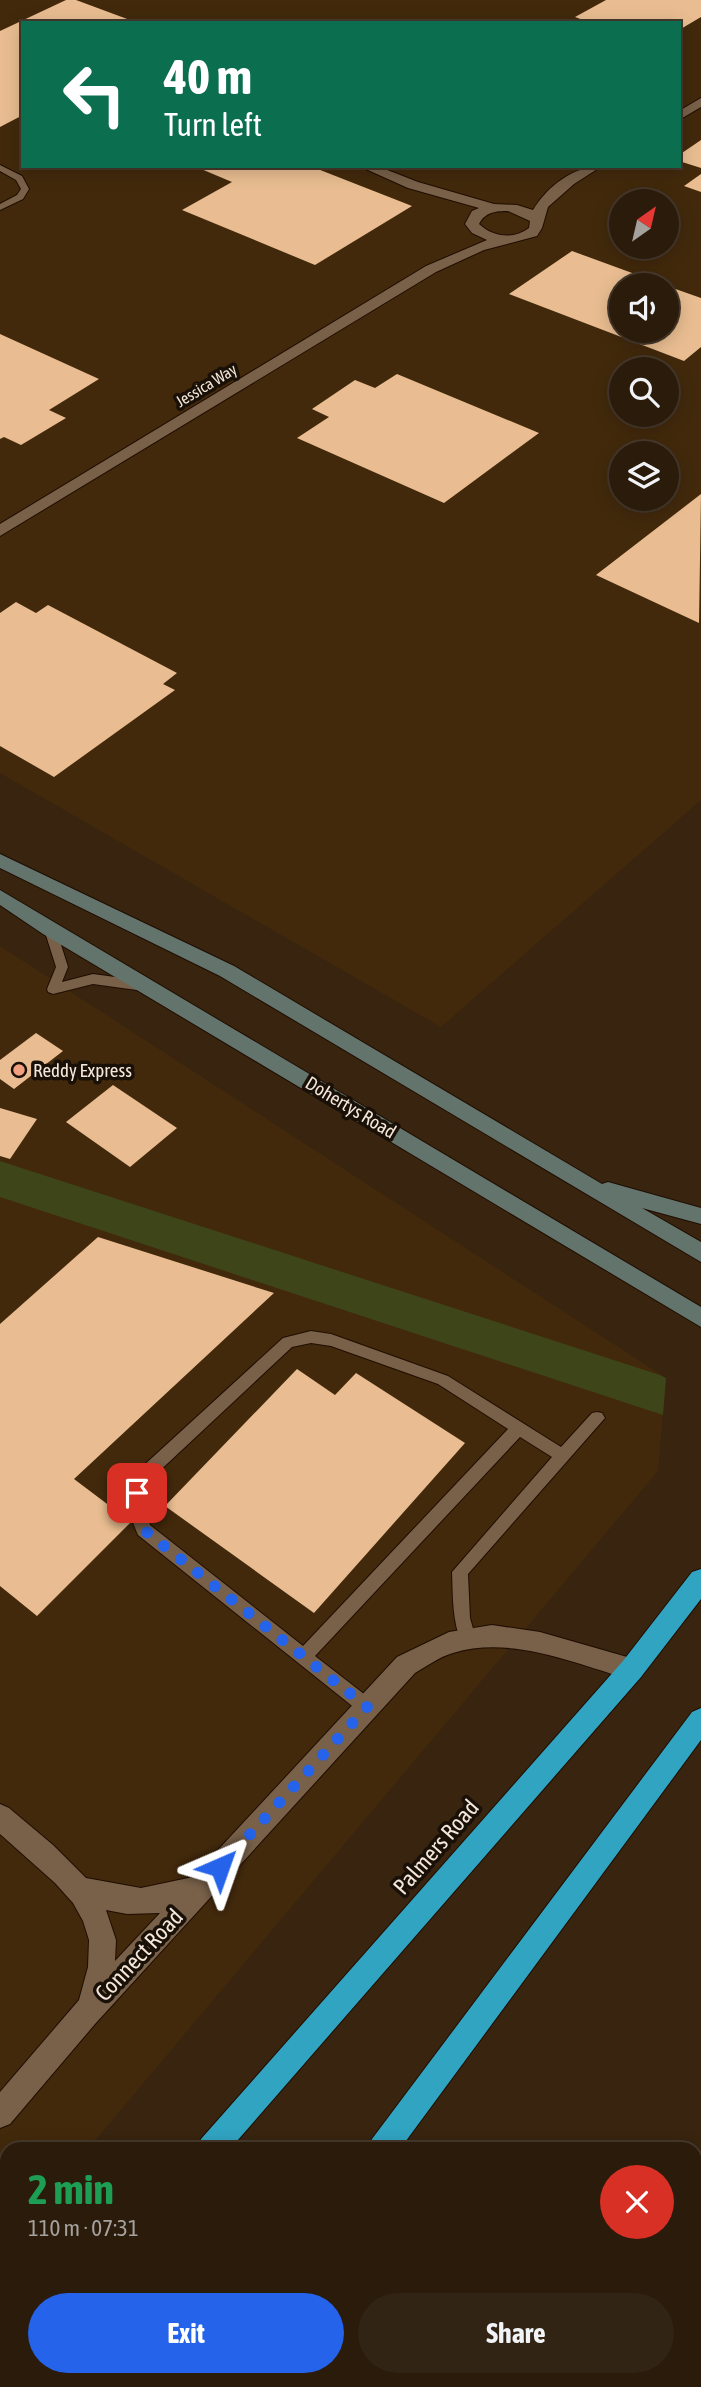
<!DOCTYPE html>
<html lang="en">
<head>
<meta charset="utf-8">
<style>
  body { margin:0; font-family:"Asap Condensed",sans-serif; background:#322414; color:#f1f3f6; height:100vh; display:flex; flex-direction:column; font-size:26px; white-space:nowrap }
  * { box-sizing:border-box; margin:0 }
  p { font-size:23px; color:#a5a19d }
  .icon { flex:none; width:38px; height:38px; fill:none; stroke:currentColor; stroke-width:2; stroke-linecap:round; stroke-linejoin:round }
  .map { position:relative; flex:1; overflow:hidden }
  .sheet { position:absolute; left:0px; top:2142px; width:702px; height:245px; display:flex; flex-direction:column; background:#2a1b0b; border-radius:21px 21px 0 0; box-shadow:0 4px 18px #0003,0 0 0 2px #46392c }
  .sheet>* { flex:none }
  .hud { position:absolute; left:21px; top:21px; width:660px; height:147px; border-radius:0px; box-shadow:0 4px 18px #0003,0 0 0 2px #46392c; background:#0b6e4f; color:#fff; overflow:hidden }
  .needle { width:46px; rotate:34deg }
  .buttons { position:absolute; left:609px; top:189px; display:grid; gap:14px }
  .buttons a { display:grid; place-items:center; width:70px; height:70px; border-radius:50%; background:#2a1b0b; box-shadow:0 4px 18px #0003,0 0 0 2px #46392c; font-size:35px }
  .pin { position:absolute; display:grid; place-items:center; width:60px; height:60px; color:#fff; margin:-30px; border-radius:14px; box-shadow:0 4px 10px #0006 }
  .me { position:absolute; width:77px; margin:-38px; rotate:43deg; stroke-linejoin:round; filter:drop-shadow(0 0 5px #0008) }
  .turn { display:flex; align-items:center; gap:24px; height:147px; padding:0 28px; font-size:32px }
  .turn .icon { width:91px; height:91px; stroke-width:2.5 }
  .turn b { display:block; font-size:49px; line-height:60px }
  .round { display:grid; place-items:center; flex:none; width:74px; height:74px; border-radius:37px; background:#322414 }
  .summary { display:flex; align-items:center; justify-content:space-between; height:119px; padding:0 28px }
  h1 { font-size:42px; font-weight:700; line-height:52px; color:#1e9e55 }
  .button { display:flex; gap:14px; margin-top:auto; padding:14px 28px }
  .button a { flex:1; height:80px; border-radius:42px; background:#2563eb; color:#fff; font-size:28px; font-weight:700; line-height:80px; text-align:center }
  .button a+a { background:#322414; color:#f1f3f6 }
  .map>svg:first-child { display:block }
  .built { fill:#42290c; fill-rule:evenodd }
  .green { fill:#3e4518 }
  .building { fill:#e9bd91 }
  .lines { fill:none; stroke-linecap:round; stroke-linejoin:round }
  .lane-casing { stroke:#1f0d00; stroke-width:2 }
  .street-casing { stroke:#1f0d00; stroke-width:2 }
  .secondary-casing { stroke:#1f0d00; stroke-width:2 }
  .highway-casing { stroke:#1f0d00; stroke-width:2 }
  .lane { fill:#786049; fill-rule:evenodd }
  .street { fill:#786049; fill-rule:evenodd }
  .secondary { fill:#63746d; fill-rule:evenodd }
  .highway { fill:#31a4c2; fill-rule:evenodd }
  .route { stroke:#2563eb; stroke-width:12; stroke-dasharray:0 21.6 }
  .poi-dot { fill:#f2a07f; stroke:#191007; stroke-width:2.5 }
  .labels { text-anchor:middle; stroke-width:7; stroke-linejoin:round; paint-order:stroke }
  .far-street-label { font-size:16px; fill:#f5e7da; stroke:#191007 }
  .poi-label { font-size:19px; fill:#f5e7da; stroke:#191007; text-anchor:start }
  .street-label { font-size:19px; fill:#f5e7da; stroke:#191007 }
  .near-street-label { font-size:23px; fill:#f5e7da; stroke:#191007 }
</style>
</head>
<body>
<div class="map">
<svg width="701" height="2387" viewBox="0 0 701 2387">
  <rect width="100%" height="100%" fill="#38240f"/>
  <path class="built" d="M0 0H701V800L441 1027 0 773ZM23 23H679V166H23ZM621 201H667V247H621ZM621 285H667V331H621ZM621 369H667V415H621ZM621 453H667V499H621Z
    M0 946 666 1378 658 1471 88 2149H7V2246L0 2255Z"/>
  <path class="green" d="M0 1161 660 1375 666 1378 663 1415 0 1197Z"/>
  <path class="building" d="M66 0H76L138 23H23V115L0 127V31Z
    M606 0H701V17L679 30V23H591L575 17Z
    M701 140V168L679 161V155Z
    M194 166H310L412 206 315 265 182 210 232 182Z
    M701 174V192L684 186Z
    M572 251 665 285H621V331H667V286L701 298V347L684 361 509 294Z
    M0 334 99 379 49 410 66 418 21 445 4 437 0 439Z
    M397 374 539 433 444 503 297 438 329 417 312 409 355 380 375 388Z
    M701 494 699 623 596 575Z
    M16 602 36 613 48 605 177 673 163 684 175 690 54 777 0 746V613Z
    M36 1033 63 1051 14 1089 0 1079V1060Z
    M113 1085 177 1128 130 1167 66 1122Z
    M0 1108 37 1119 10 1159 0 1156Z
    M98 1237 274 1293 74 1479 131 1522 37 1616 0 1586V1324Z
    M297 1369 335 1395 356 1373 465 1443 314 1613 165 1506Z"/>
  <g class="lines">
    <g class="lane-casing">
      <path id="lane" d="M0 165 22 176 29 189 23 199 0 210V204L17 195 21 189 16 180 0 171Z
        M50 925 56 929 68 967 62 982 93 974 144 981 150 986 149 989 144 991 93 984 53 994 48 992 47 989 56 967 44 929Z
        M311 1331 331 1334 448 1376 561 1447 592 1413 597 1412 602 1413 605 1418 468 1574 470 1618 476 1639 474 1644 468 1646 462 1644C452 1621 453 1597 452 1572L552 1457 520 1437 315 1656 373 1701 375 1707 373 1713 367 1715 361 1713 138 1535C125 1506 128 1495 142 1467L283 1338ZM311 1343 331 1346 438 1384 508 1429 303 1646 150 1525 144 1501 153 1477 292 1347Z"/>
    </g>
    <g class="street-casing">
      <path id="street" d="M701 98V107L679 120V111Z
        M359 166H377L418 182 494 204 517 205 533 210C547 187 573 166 602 166L574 184 548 207 542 228 537 236 484 250 436 272 0 536V524L426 266 487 240 472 233 465 224 472 211 479 208 408 188ZM508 211 530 221 529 228C513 240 493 237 479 224 485 212 496 211 508 211Z
        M492 1625 540 1632 641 1661 644 1669 641 1677 632 1680C576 1664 512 1635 453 1653 439 1657 427 1666 415 1673L95 2024 10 2124 0 2128V2092L79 2000 88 1967 89 1940 83 1921 73 1903 55 1883 0 1834V1804L9 1808 53 1845 86 1878 141 1888 193 1877 397 1657 449 1632ZM106 1910 127 1914 160 1913 115 1961 116 1940Z"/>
    </g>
    <g class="secondary-casing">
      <path id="secondary" d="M0 854 234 966 602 1184 608 1182 701 1208V1224L642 1208 701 1242V1262L220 976 0 868Z
        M0 890 701 1307V1327L43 934 0 905Z"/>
    </g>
    <g class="highway-casing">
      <path id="highway" d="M701 1569V1599L641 1677 230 2149H197L201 2139 623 1661 692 1572Z
        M701 1708V1740L400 2149H368L372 2139 692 1712Z
        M7 2366V2380H24L21 2387H0V2368Z
        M193 2380H225L222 2387H190Z"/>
    </g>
    <use href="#lane" class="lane"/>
    <use href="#street" class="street"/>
    <use href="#secondary" class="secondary"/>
    <use href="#highway" class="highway"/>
  </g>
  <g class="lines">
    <path class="route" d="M137 1493 135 1512 144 1530 367 1707 220 1867"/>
  </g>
  <circle class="poi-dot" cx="19" cy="1070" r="7"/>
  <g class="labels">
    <g class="far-street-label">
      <text transform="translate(206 385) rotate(-31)" y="6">Jessica Way</text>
    </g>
    <g class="poi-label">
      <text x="33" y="1077">Reddy Express</text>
    </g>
    <g class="street-label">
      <text transform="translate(351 1107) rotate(31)" y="7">Dohertys Road</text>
    </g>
    <g class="near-street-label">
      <text transform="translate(436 1847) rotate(-49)" y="8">Palmers Road</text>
      <text transform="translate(139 1955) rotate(-47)" y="8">Connect Road</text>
    </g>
  </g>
</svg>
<div class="buttons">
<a><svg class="needle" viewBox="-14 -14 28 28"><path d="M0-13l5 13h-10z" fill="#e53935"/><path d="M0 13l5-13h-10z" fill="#a5a19d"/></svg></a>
<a><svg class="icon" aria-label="sound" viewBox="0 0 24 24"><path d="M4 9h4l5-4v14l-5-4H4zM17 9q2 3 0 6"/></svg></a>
<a><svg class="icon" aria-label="search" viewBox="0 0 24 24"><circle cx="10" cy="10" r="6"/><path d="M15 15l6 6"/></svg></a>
<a><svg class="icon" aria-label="layers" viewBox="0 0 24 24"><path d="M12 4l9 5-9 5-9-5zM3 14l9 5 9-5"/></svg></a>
</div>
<div class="pin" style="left:137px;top:1493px;background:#d93025"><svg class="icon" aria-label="arrive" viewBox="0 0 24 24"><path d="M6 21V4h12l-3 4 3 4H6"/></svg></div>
<svg class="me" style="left:220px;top:1867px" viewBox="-20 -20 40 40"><path d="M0-17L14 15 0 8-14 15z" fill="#2563eb" stroke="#fff" stroke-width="4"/></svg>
<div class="hud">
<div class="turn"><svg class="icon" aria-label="left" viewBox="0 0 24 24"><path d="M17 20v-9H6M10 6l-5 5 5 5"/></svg><div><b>40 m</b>Turn left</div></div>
</div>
<section class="sheet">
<div class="summary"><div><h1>2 min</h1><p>110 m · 07:31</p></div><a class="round" style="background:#d93025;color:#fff"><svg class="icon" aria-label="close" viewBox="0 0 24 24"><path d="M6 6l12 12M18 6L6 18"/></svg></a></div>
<div class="button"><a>Exit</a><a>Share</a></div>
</section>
</div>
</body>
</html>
